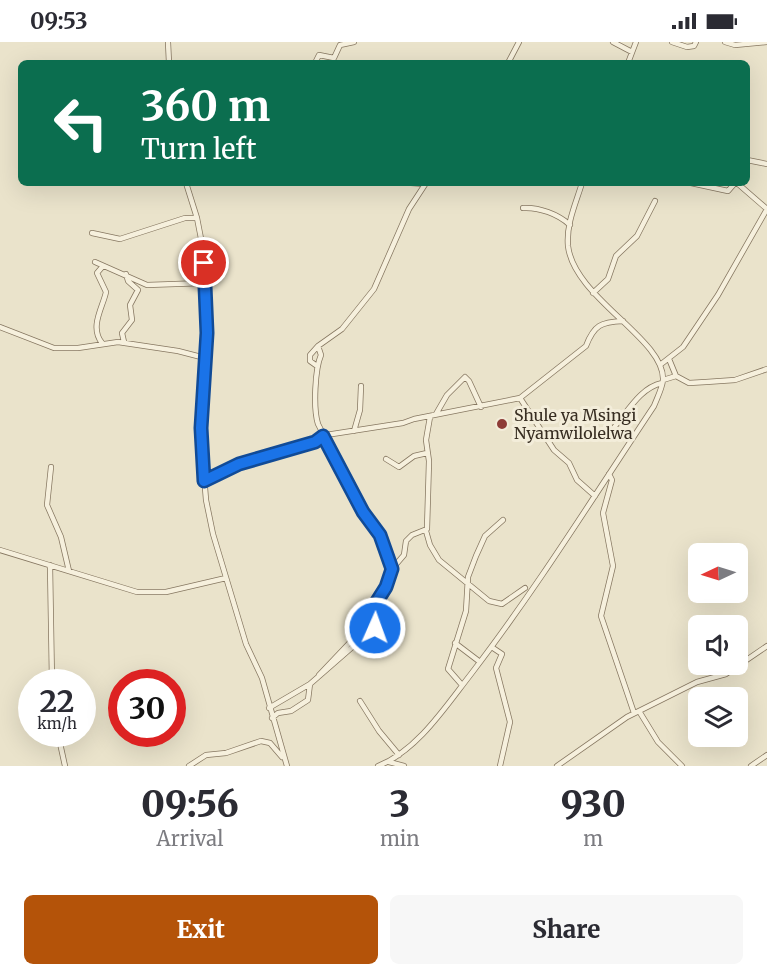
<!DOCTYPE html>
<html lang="en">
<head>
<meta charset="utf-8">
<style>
  body { margin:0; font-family:Merriweather,serif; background:#f7f7f7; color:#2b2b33; height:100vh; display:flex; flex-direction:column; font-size:22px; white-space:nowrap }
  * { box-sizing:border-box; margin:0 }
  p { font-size:20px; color:#7c7c81 }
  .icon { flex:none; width:33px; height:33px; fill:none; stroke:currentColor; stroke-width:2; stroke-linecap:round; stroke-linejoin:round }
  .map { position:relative; height:724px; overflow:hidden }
  .panel { display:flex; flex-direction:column; background:#fff; flex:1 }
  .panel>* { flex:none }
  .banner { position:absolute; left:18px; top:18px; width:732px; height:126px; border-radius:9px; box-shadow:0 6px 24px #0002; background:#0b6e4f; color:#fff; overflow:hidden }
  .needle { width:39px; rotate:266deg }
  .buttons { position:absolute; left:688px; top:501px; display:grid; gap:12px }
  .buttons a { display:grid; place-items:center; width:60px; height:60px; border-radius:9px; background:#fff; box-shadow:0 6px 24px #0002; font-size:30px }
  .speed { position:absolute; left:18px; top:627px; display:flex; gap:12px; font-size:30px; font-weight:700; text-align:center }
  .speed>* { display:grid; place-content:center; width:78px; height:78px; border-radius:50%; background:#fff; box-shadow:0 6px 24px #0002; line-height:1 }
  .speed small { font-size:15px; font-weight:400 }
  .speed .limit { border:9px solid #d22; background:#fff; color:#111 }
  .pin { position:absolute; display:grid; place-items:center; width:51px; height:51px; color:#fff; margin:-26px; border:3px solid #fff; border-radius:50%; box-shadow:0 2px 6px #0007 }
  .me { position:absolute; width:66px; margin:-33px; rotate:2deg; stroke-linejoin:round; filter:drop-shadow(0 0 4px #0008) }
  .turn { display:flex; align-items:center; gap:21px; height:126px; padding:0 24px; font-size:27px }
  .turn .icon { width:78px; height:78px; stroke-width:2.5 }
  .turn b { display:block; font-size:42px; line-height:51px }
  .eta { display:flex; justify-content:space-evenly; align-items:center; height:102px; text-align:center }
  .eta b { font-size:36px; font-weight:800; line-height:42px }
  .cta { display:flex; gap:12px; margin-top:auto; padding:12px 24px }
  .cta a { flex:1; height:69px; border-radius:9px; background:#b45309; color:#fff; font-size:24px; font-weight:800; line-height:69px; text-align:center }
  .cta a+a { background:#f7f7f7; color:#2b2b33 }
  .status { display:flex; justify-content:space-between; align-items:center; height:42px; padding:0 30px; background:#fff; direction:ltr }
  .status svg { height:16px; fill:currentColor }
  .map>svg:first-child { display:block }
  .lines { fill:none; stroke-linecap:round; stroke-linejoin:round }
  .minor-casing { stroke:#867761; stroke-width:6 }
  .minor { stroke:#f6f0dd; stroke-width:4.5 }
  .route-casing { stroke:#114b97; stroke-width:15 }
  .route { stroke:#1a73e8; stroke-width:10 }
  .poi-dot { fill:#8e3c37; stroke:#f3edda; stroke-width:2 }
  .labels { text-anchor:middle; stroke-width:6; stroke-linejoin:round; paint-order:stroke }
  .poi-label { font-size:16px; fill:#382e22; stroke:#f3edda; text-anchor:start }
</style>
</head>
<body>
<div class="status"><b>09:53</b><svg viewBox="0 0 49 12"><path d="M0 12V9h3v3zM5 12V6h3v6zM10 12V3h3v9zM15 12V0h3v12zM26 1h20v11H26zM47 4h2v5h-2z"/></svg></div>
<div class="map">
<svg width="767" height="724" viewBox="0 0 767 724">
  <rect width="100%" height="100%" fill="#eae3cb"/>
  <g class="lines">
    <g class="minor-casing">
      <path id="minor" d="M168 0 169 21
        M613 0 632 10
        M672 0 687 5 694 4 696 0
        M725 0 735 3 767 0
        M315 21 319 13 334 16 340 3 354 0
        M508 21 519 0
        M628 21 636 0
        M747 118 767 122
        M186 141 197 176 204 212 207 291 201 396 206 458 213 492 246 602 262 636 287 724
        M411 141 425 142
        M691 141 728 149 735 141
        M737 141 767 167
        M523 166C539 165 558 172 570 183
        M92 191 120 197 185 176H197
        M95 220 147 243 204 241
        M593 251 608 237 616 214 637 194 655 159
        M0 285 54 306H78L118 300 178 309 205 316
        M124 300 122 291 132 278 130 263 138 248 128 239 126 232
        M102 301C89 285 103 265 106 250L97 231 103 224
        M669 317 676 334
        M660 323 683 305 718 253 767 167
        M317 324 310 319V313L318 304
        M663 338 676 334 689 341 706 340 735 338 767 327
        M520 356 554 408 569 421 577 438 595 454
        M436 372 447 353 465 335 469 339 481 365
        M594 388 602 392 609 391C625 375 638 346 662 341
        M354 389 360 368 361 344
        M386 417 399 425 414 414 427 411
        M51 425 47 463 61 495 69 529
        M609 432 612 438 603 471 613 524 601 574 634 671
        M204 439 239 422 315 400 326 393 403 381 414 377 520 356 586 304C594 283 601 280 623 279
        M426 489 430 503 439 518 489 559 502 562 525 546
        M0 508 137 550H166L226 536
        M50 523 52 640
        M392 527 380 493 363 470 318 382C313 366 315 327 321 313L318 304 342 287 374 247 409 167 426 141
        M455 601 480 620
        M493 606 502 612 496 626 510 680 500 724
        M319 633 357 593 365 577 369 574
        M462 643 448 627 466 569 468 535 476 514 485 494 503 478
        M360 659 379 689 399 713
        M269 666 310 642
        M639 669 658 700 682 724
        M272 676 278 671 291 669 308 658 310 642 373 587 375 584 369 574 370 569 386 545 392 527 404 513 406 499 412 493 427 487 429 419 426 398 430 375
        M58 692 65 724
        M389 720 404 724
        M189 724 206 713 226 711 261 699 270 701 282 715
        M378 724C417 709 446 664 471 632 537 546 594 454 654 364 657 356 662 347 663 338 665 297 574 256 568 204 566 182 576 161 582 141
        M557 724 627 675 697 640 726 632 767 604
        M751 724 767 713"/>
    </g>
    <use href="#minor" class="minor"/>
  </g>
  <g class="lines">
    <g class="route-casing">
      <path id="route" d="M204 221 207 291 201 386 204 439 239 422 315 400 323 394 363 470 380 493 392 527 386 545 369 572 375 586"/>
    </g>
    <use href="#route" class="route"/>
  </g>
  <circle class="poi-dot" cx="502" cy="382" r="6"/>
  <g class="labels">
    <g class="poi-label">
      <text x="514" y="379">Shule ya Msingi<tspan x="514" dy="18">Nyamwilolelwa</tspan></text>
    </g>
  </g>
</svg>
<div class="buttons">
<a><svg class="needle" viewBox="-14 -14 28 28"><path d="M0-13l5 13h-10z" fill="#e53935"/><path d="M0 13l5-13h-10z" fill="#7c7c81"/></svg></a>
<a><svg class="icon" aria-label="sound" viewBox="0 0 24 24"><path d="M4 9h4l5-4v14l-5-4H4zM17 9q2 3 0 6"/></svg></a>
<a><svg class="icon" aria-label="layers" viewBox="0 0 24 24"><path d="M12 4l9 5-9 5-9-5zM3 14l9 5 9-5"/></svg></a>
</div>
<div class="speed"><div>22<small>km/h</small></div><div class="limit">30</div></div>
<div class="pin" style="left:204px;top:221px;background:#d93025"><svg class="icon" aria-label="arrive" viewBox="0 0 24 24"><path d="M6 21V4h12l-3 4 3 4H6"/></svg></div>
<svg class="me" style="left:375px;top:586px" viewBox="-20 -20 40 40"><circle r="17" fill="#1a73e8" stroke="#fff" stroke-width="3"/><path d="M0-11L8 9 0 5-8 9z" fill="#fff"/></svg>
<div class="banner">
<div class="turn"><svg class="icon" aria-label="left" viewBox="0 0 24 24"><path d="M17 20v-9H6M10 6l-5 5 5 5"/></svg><div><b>360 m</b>Turn left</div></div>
</div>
</div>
<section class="panel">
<div class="eta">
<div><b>09:56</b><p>Arrival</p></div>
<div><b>3</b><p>min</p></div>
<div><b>930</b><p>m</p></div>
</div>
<div class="cta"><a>Exit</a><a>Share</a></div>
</section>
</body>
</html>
